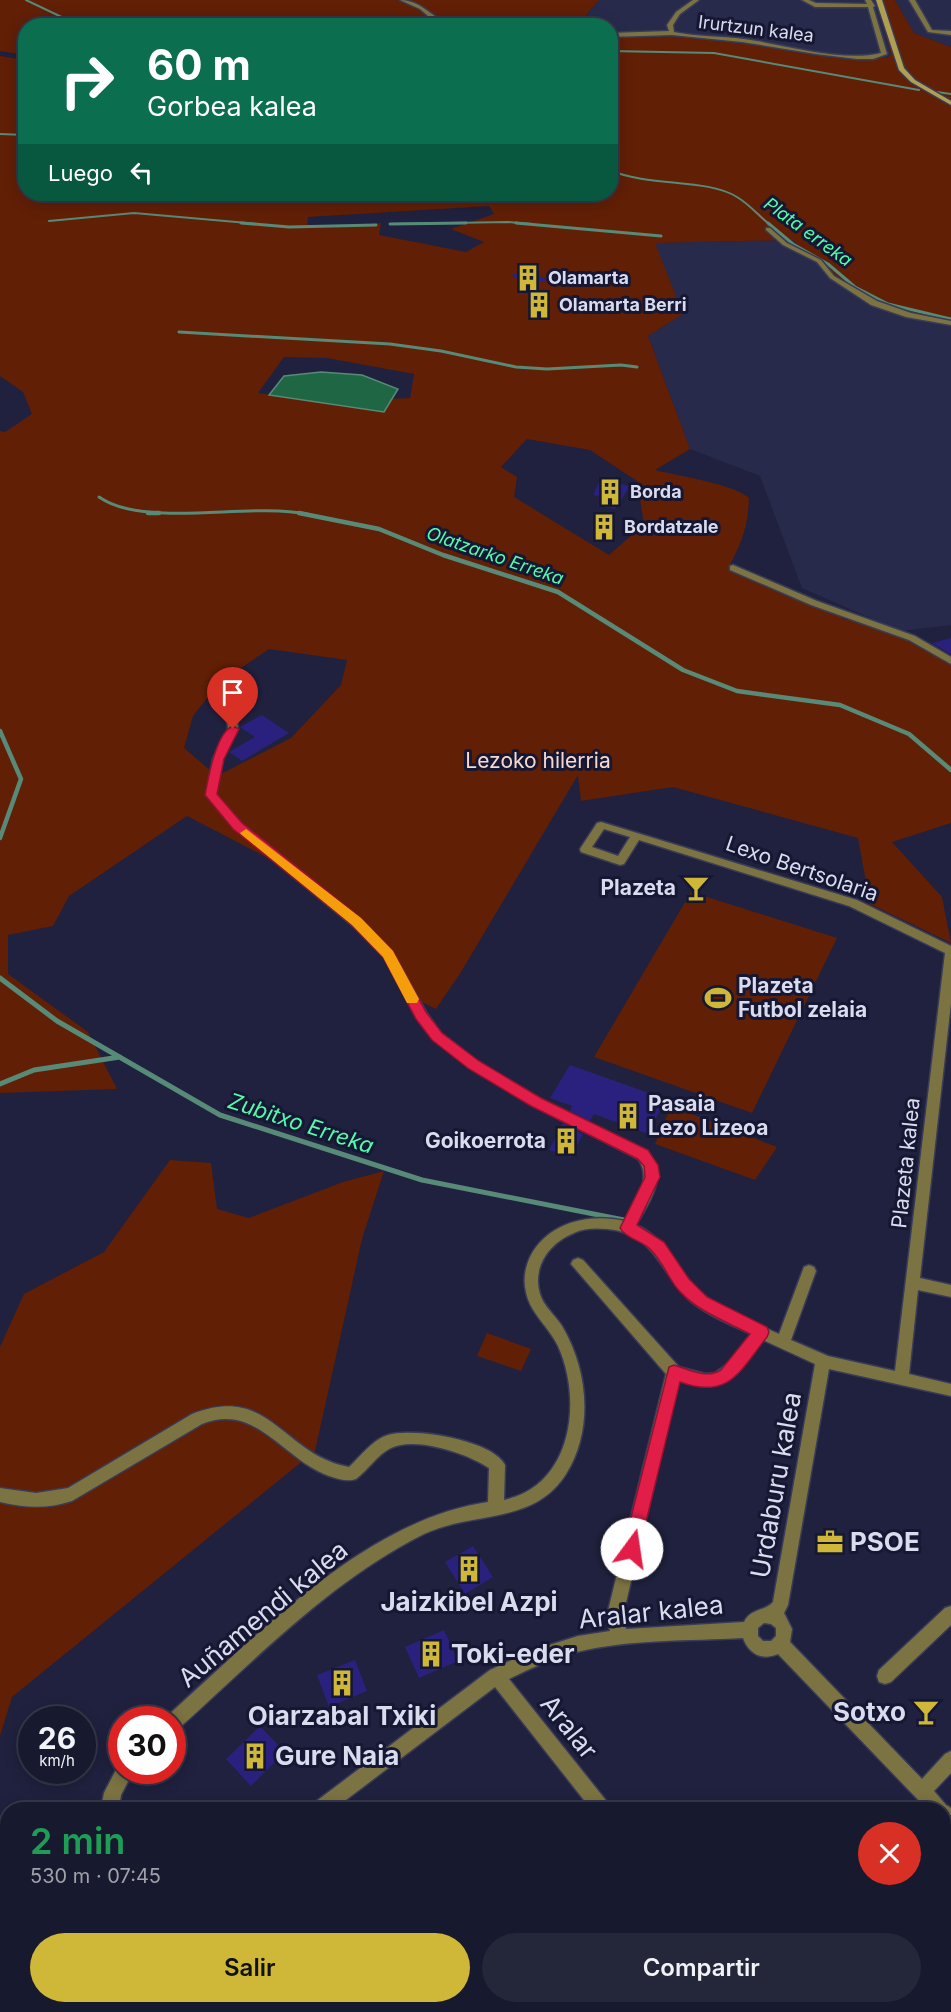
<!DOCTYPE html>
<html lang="es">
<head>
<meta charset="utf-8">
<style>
  body { margin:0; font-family:Inter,sans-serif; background:#24263a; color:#f1f3f6; height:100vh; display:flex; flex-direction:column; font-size:22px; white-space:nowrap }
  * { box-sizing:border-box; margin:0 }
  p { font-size:20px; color:#9ea0aa }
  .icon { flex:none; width:33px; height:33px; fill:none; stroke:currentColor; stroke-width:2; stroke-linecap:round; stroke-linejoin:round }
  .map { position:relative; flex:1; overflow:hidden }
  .panel { position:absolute; left:0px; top:1802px; width:951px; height:212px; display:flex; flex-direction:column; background:#17192e; border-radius:24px 24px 0 0; box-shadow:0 3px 15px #0003,0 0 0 2px #36384a }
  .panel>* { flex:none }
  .top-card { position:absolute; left:18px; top:18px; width:600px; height:183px; border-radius:24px; box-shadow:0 3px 15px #0003,0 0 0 2px #36384a; background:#0b6e4f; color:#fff; overflow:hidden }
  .speed { position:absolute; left:18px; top:1706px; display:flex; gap:12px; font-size:30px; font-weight:700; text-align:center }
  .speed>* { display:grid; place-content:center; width:78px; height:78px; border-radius:50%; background:#17192e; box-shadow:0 3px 15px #0003,0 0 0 2px #36384a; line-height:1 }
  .speed small { font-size:15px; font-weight:400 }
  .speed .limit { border:9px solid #d22; background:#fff; color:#111 }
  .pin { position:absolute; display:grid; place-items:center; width:51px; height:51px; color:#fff; margin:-62px -26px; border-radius:50% 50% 50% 0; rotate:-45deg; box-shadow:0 0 6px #0007 }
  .pin .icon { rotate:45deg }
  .me { position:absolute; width:66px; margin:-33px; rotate:14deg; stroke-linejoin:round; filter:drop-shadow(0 0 4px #0008) }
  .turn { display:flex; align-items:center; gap:21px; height:126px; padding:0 30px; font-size:27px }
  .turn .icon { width:78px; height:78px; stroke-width:2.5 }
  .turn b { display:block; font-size:42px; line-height:51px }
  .then { display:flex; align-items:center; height:57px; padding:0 30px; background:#0003; gap:12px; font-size:22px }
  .round { display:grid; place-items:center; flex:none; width:63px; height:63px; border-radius:32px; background:#24263a }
  .head { display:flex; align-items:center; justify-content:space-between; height:102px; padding:0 30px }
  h1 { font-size:36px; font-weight:600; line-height:45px; color:#1e9e55 }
  .cta { display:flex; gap:12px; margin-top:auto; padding:12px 30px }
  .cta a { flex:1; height:69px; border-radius:36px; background:#cfb837; color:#111; font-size:24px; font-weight:600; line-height:69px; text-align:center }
  .cta a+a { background:#24263a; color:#f1f3f6 }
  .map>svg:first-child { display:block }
  .built { fill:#282a4c }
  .green { fill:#611f06; fill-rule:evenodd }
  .water { fill:#1f6744; stroke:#578a77; stroke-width:1.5 }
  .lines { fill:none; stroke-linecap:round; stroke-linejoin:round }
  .stream-far3 { stroke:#578a77; stroke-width:2 }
  .stream-far2 { stroke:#578a77; stroke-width:3 }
  .stream-far1 { stroke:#578a77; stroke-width:4.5 }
  .stream { stroke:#578a77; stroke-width:5 }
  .building { fill:#2a217f }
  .minor-casing { stroke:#393b57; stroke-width:3 }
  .tertiary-casing { stroke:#393b57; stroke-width:3 }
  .secondary-casing { stroke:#393b57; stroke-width:3 }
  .minor { fill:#7c7343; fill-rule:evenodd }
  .tertiary { fill:#7c7343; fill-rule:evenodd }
  .secondary { fill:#af9f50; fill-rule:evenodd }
  .route { fill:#e11d48; stroke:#92132f; stroke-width:1.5 }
  .slow { fill:#f59e0b }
  .labels { text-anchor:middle; stroke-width:6; stroke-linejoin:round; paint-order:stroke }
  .far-street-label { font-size:18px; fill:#d9dcef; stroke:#161733 }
  .far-water-label { font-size:18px; font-style:italic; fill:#51fdad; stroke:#161733 }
  .far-poi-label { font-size:18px; font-weight:bold; fill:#d9dcef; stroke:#161733; text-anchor:start }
  .park-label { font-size:21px; fill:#f6d8cf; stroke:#161733 }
  .street-label { font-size:21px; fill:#d9dcef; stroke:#161733 }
  .poi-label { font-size:21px; font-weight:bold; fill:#d9dcef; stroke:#161733; text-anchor:end }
  .water-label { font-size:22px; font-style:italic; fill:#51fdad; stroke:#161733 }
  .near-street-label { font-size:26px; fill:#d9dcef; stroke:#161733 }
  .near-poi-label { font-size:26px; font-weight:bold; fill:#d9dcef; stroke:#161733; text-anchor:start }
</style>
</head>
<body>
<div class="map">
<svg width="951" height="2012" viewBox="0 0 951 2012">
  <rect width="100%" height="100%" fill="#1f213e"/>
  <path class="built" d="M599 0H876L891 54 887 58H845L742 41 611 31 610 26H578Z
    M895 0H951V47L914 33Z
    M792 240 845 283 912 313 951 320V625L900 631 802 588 760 476 690 449 648 336 683 314 654 243Z"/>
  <path class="green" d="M0 0H599L578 25 26 26 25 55 0 51Z
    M876 0H895L914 33 951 47V320L912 313 845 283 792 240 655 243 683 314 648 336 690 449 655 470C678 476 734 484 749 498 748 528 742 541 729 567L842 615 843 619 864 623 907 638 951 664V823L892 842 942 897 951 943 870 904 858 838 673 787 581 801 578 775 461 972 436 1009 419 1001 385 957 293 871 187 816 69 896 53 926 8 935V974L88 1032 117 1089 0 1093V431L5 432 32 414 23 392 0 376V56L25 60 26 194H610L611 31 742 41 845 58H887L891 54ZM489 206 494 214 451 229 484 242 466 252 379 235 381 223 307 228 308 217ZM284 357 327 358 414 374 410 398 320 402 258 393ZM527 439 590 450 637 481 644 524 609 555 514 497 517 477 501 467ZM269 649 347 660 341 685 291 738 217 776 184 748 193 716 219 683Z
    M691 892 837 938 752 1113 594 1057Z
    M671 1106 777 1147 755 1180 655 1144Z
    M170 1160 211 1163 217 1209 249 1218 343 1182 384 1171 362 1239 315 1451 12 1697 0 1736V1347L24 1294 104 1252Z
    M487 1333 531 1349 521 1371 477 1356Z
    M0 1847 7 1851V1980L0 1979Z
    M553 2006H741L734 2012H546Z"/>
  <path class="water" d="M321 372 362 375 398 389 384 412 269 395 284 376Z"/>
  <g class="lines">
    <path class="stream-far3" d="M26 0 70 21 89 26
      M610 51 714 53 919 90
      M937 92 951 94
      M0 134 26 135
      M610 170C647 187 707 178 737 197 749 204 759 216 769 224
      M49 221 134 213 258 224
      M390 224 508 222 532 224"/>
    <path class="stream-far2" d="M241 223 289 227 376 225
      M516 223 661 236
      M768 223 793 244 828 264 855 287 888 304 951 319
      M390 224 466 223
      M179 332 390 344 441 351 516 367 547 369 621 365 637 367
      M99 497C145 529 248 502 307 514"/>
    <path class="stream-far1" d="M148 513H159
      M299 513 379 529 443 555 558 592 683 670 737 691 840 705 909 734 951 770
      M0 731 21 779 0 838"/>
    <path class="stream" d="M0 978 57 1021 220 1115 422 1180 624 1220
      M0 1084 34 1070 120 1057"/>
  </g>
  <path class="building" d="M529 270 547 280 529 286 511 275Z
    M600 480 630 486 615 509 598 506 603 497 593 495Z
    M951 638V654L932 643Z
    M262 715 289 733 242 761 229 752 255 737 240 727Z
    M570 1065 666 1099 648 1134 594 1114 590 1121 570 1111 572 1106 550 1098Z
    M563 1123 583 1134 571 1157 549 1150Z
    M473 1546 493 1577 465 1594 445 1562Z
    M444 1630 458 1661 419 1678 405 1647Z
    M355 1660 367 1691 329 1707 317 1675Z
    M260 1726 285 1752 251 1786 226 1759Z"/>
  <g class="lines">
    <g class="minor-casing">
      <path id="minor" d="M400 0C420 0 433 17 449 26L436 23 420 9Z
        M693 0H699L680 14 673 25 674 32C697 37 721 36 744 39 783 44 843 63 881 53L868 7H815L802 0H809L816 3 867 4 865 0H871L875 6 873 7 887 54 873 59H857L816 54 742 42 672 35 610 37V33L669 31 667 25 676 12Z
        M909 0H915L932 30 951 31V35L928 32Z
        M766 228H770L787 243 821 260 834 276 877 301 911 313 951 321V325L906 317 871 305 830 278 817 262 783 245 766 230Z
        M733 565 817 601 915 636 951 657V664L909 640 811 605 730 570V566Z
        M218 691 223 694 237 720 238 729 223 759 216 795 242 824 360 919 392 951 426 1012 441 1033 478 1062 540 1099 648 1151C667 1180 651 1199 636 1225 666 1238 675 1267 697 1289 719 1311 751 1321 779 1334L804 1267 809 1265 814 1267 816 1271 791 1340 828 1356 895 1371 945 953 849 906 639 840 624 864 620 865 581 852 580 849 597 823 601 822 857 900 951 946V1003L920 1278 951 1285V1297L918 1290 909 1374 951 1384V1396L829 1369 788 1605 784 1613 792 1629 790 1642 922 1779 945 1754 951 1751V1773L934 1791 946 1805 951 1808V1830L944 1826V1809H927L778 1654C762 1661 749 1654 743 1638 689 1641 629 1639 577 1652 553 1658 531 1668 509 1679L608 1803 611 1809H591L495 1687 334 1809H311L314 1803 490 1670 531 1651 578 1636 610 1631 607 1615 666 1374 571 1264 573 1260 578 1258 583 1260 679 1367 706 1374 715 1373 729 1363 751 1334C729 1324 706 1315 688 1299 660 1271 654 1233 607 1229 596 1228 584 1228 574 1233 549 1243 532 1267 540 1294 544 1307 555 1315 562 1326 588 1370 594 1429 566 1474 534 1525 473 1511 424 1534 330 1581 255 1660 178 1729L172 1731V1719H165L166 1717C256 1637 364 1520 488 1502L489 1468C468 1454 416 1436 391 1448 378 1454 368 1470 356 1479 348 1482 338 1479 329 1476 282 1459 256 1402 202 1424L72 1501C48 1509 25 1508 0 1502V1488L36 1493 68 1488 192 1414C271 1383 282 1455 349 1467 361 1456 372 1440 388 1435 413 1427 493 1440 505 1465L504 1500C572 1486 583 1401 558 1346 549 1327 530 1313 526 1292 523 1280 525 1268 530 1257 548 1222 589 1213 625 1221 635 1202 653 1180 638 1159L532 1105 470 1068 433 1039 417 1018 384 957 352 925 234 828 206 795 213 759 228 729 227 720 213 694ZM604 829 630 837 618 856 592 847ZM763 1340 815 1364 773 1602C764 1612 751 1608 744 1622L626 1629 623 1615 679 1380C728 1396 737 1375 763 1340ZM764 1623 771 1624 776 1628V1636L771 1641H763L758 1636V1628Z
        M951 1606V1625L891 1682 885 1684 879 1682 877 1676 879 1670 945 1608Z
        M122 1763V1770H134L121 1795 119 1809H101L104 1793 119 1764Z
        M402 2006H422L424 2012H404Z"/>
    </g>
    <g class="tertiary-casing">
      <path id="tertiary" d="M951 1821V1843L944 1847V1825Z
        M771 2006H793L791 2012H769Z"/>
    </g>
    <g class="secondary-casing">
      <path id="secondary" d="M876 0H882L904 68 915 80 951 101V105L911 82 899 70Z"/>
    </g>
    <use href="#minor" class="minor"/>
    <use href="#tertiary" class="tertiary"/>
    <use href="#secondary" class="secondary"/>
  </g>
  <path class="route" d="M233 726 239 729 224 759 217 794 242 823 361 918 393 951 426 1012 442 1033 479 1061 541 1098 648 1150 658 1165 660 1177 637 1225 664 1242 689 1279 707 1297 767 1327 769 1332 767 1337C740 1371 729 1400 680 1382L638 1555 632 1557 625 1555 623 1549 669 1367 674 1365C690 1370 706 1379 721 1370L750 1334C725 1321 694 1310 676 1287 667 1275 661 1259 650 1249 642 1241 625 1238 620 1228L645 1177 644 1166 638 1159 531 1106 469 1069 432 1040 416 1019 383 957 352 925 233 829 205 795C208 779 216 732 233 726Z"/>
  <path class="slow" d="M246 829 361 918 393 951 419 999 417 1003H407L383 957 352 925 242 835 240 833Z"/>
  <defs>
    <g id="building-bare" transform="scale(2.07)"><path d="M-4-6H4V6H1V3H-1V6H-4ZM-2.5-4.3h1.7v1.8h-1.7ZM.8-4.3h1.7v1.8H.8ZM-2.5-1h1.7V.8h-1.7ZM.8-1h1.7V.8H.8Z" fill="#cfb837" stroke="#161733" stroke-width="2.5" paint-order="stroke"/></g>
    <g id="bar-bare" transform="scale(2.07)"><path d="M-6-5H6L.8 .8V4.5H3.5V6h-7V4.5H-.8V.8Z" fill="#cfb837" stroke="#161733" stroke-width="2.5" paint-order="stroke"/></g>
    <g id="stadium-bare" transform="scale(2.07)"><path d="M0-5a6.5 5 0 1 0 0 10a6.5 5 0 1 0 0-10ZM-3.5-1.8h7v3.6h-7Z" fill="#cfb837" stroke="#161733" stroke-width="2.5" paint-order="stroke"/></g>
    <g id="office-bare" transform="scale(2.07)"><path d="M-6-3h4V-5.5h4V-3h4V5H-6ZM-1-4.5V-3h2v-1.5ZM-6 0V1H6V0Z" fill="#cfb837" stroke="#161733" stroke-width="2.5" paint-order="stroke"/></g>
  </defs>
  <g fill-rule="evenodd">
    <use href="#building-bare" x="528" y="278"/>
    <use href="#building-bare" x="539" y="305"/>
    <use href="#building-bare" x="610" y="492"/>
    <use href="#building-bare" x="604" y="527"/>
    <use href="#bar-bare" x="696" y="888"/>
    <use href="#stadium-bare" x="718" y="998"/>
    <use href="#building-bare" x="628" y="1116"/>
    <use href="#building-bare" x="566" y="1141"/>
    <use href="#office-bare" x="830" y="1542"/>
    <use href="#building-bare" x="469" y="1569"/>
    <use href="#building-bare" x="431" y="1654"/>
    <use href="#building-bare" x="342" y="1683"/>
    <use href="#bar-bare" x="926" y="1712"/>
    <use href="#building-bare" x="255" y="1756"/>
  </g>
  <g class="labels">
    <g class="far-street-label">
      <text transform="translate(756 29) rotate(7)" y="6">Irurtzun kalea</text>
    </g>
    <g class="far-water-label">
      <text transform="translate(808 232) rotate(36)" y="6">Plata erreka</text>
      <text transform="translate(495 556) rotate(19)" y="6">Olatzarko Erreka</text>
    </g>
    <g class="far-poi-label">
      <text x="548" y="284">Olamarta</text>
      <text x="559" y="311">Olamarta Berri</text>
      <text x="630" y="498">Borda</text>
      <text x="624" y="533">Bordatzale</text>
    </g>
    <g class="park-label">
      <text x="538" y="768">Lezoko hilerria</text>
    </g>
    <g class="street-label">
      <text transform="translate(802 869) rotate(19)" y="7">Lexo Bertsolaria</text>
      <text transform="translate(906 1163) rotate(-84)" y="7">Plazeta kalea</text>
    </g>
    <g class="poi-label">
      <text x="676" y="895">Plazeta</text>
      <text x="738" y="993" text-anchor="start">Plazeta<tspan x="738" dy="24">Futbol zelaia</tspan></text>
      <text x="648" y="1111" text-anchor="start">Pasaia<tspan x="648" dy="24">Lezo Lizeoa</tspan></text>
      <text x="546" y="1148">Goikoerrota</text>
    </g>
    <g class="water-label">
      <text transform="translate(301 1123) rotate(18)" y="8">Zubitxo Erreka</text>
    </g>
    <g class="near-street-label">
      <text transform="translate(776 1485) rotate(-80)" y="9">Urdaburu kalea</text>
      <text transform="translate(651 1612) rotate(-6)" y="9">Aralar kalea</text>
      <text transform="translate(263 1614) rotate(-40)" y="9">Auñamendi kalea</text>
      <text transform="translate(569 1727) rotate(51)" y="9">Aralar</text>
    </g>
    <g class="near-poi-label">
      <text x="850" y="1551">PSOE</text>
      <text x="469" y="1611" text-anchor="middle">Jaizkibel Azpi</text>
      <text x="451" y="1663">Toki-eder</text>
      <text x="906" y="1721" text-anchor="end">Sotxo</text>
      <text x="342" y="1725" text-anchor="middle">Oiarzabal Txiki</text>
      <text x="275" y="1765">Gure Naia</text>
    </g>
  </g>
</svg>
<div class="speed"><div>26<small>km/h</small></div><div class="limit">30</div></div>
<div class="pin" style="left:233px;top:729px;background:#d93025"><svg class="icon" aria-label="arrive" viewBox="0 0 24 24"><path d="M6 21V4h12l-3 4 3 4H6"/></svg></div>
<svg class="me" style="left:632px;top:1549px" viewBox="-20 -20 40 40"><circle r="19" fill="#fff"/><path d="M0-13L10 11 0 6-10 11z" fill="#e11d48"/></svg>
<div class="top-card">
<div class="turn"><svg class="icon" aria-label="right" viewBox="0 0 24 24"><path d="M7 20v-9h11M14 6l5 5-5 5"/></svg><div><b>60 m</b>Gorbea kalea</div></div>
<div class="then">Luego<svg class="icon" aria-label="left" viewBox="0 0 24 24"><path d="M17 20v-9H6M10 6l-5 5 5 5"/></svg></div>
</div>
<section class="panel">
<div class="head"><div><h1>2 min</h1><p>530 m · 07:45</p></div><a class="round" style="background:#d93025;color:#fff"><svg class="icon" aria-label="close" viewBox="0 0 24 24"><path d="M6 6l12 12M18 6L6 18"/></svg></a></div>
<div class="cta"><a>Salir</a><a>Compartir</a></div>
</section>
</div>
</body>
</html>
